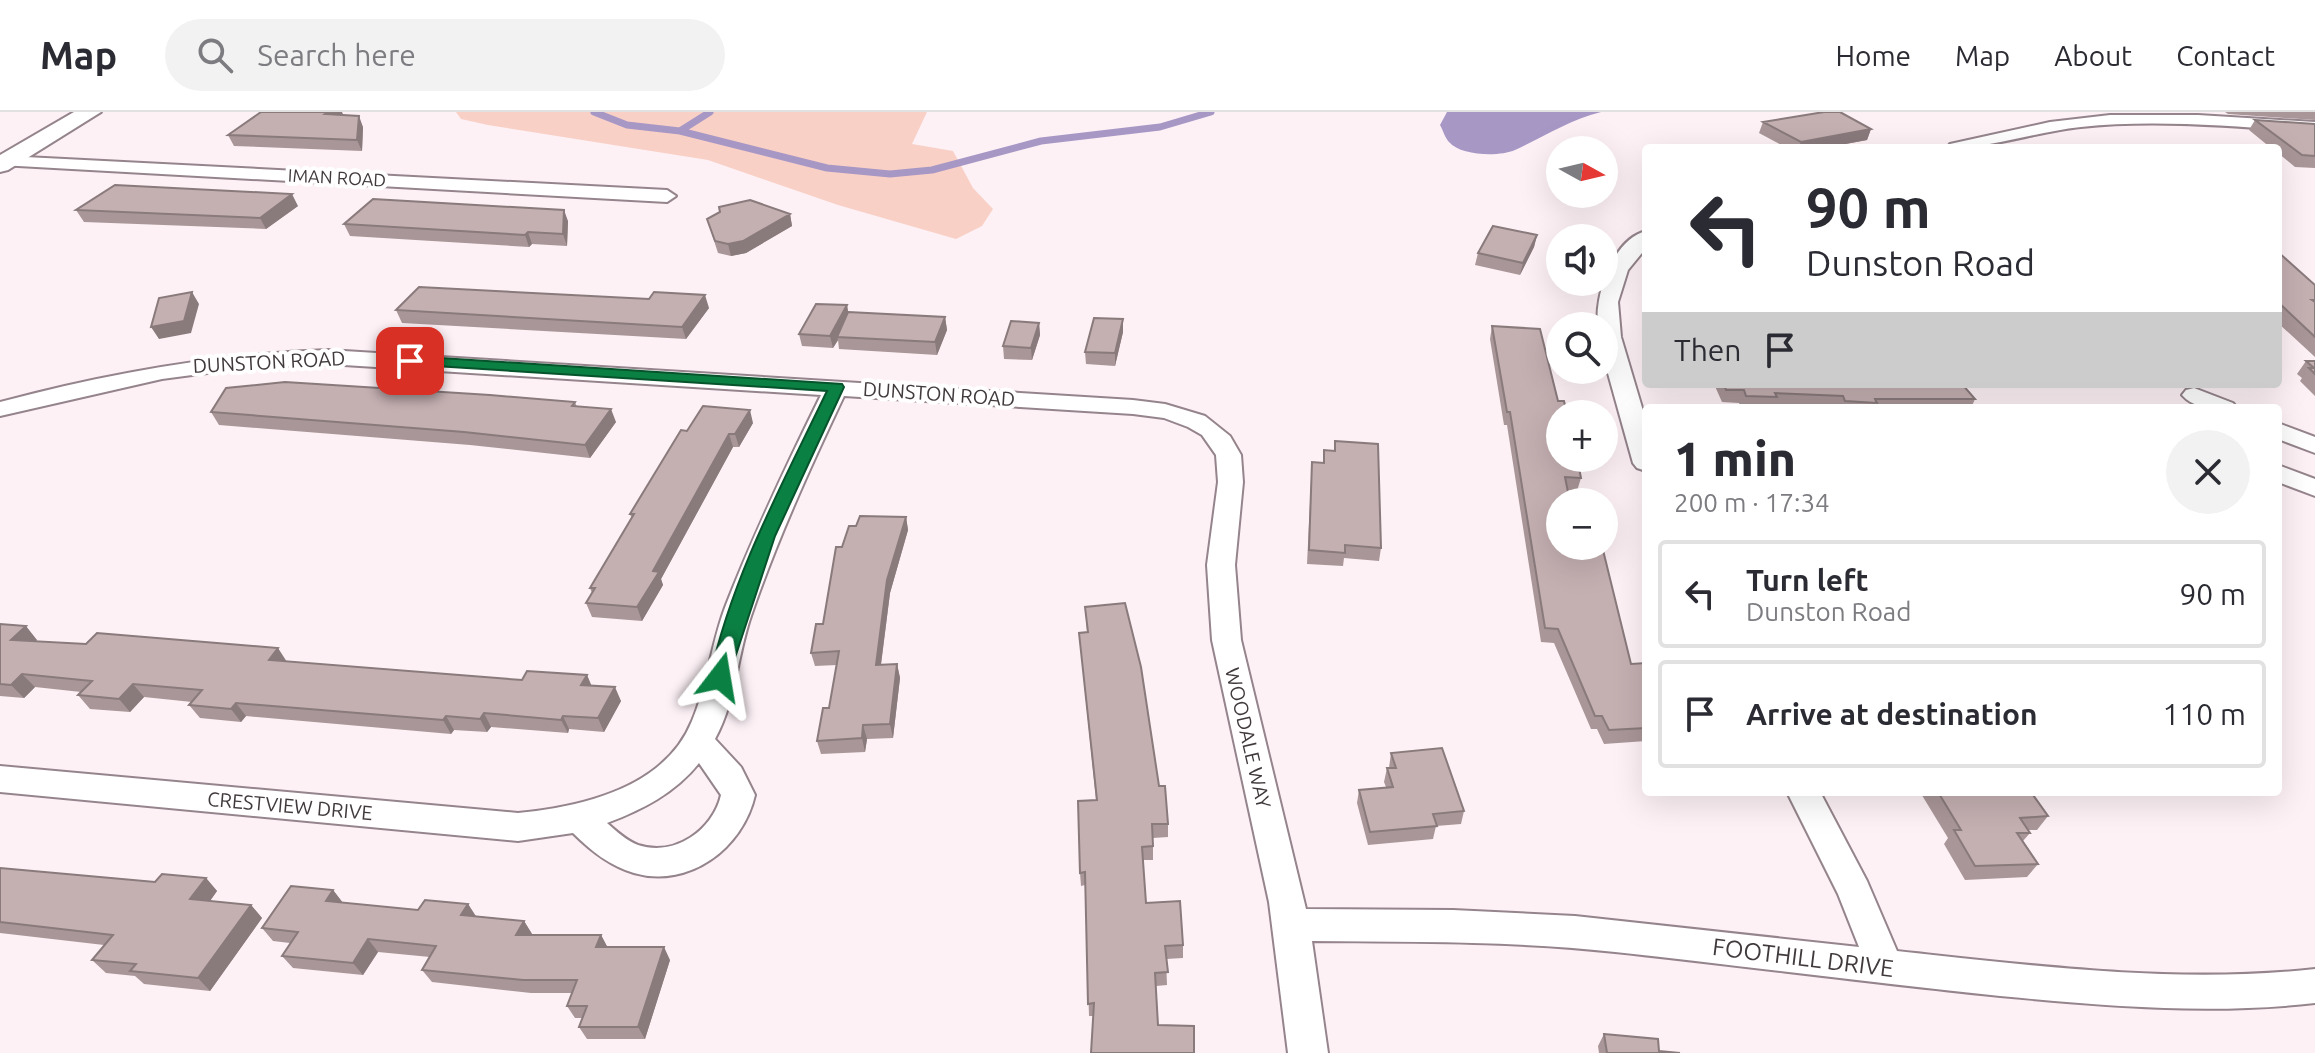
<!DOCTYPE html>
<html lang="en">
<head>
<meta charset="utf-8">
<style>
  body { margin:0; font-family:Ubuntu,sans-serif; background:#f2f2f3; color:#2b2b33; height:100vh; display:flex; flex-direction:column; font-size:30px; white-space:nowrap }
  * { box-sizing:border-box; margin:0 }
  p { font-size:26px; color:#7c7c81 }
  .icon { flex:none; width:44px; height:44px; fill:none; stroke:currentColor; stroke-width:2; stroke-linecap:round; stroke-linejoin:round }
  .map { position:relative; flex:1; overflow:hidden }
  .side { position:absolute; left:1642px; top:292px; width:640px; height:392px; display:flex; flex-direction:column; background:#fff; border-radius:8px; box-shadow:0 8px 32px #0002 }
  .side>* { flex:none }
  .banner { position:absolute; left:1642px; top:32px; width:640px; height:244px; border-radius:8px; box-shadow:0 8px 32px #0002; background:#fff; color:#2b2b33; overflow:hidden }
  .needle { width:52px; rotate:98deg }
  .buttons { position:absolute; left:1546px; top:24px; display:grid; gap:16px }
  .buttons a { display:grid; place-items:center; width:72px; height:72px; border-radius:50%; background:#fff; box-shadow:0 8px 32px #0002; font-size:40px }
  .pin { position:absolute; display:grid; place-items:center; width:68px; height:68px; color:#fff; margin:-34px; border-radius:16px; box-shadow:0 4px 12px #0006 }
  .me { position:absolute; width:88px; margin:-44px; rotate:14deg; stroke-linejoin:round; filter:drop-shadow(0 0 6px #0008) }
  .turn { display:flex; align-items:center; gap:28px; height:168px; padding:0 32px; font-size:36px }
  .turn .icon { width:104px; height:104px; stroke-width:2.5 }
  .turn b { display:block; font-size:56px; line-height:68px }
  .then { display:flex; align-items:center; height:76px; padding:0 32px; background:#0003; gap:16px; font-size:30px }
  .round { display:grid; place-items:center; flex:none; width:84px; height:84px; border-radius:42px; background:#f2f2f3 }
  .overview { display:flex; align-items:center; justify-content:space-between; height:136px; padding:0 32px }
  h1 { font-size:48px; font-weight:800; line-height:60px }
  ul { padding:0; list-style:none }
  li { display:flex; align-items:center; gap:24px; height:108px; margin:0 16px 12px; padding:0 16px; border:4px solid #e1e1e2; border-radius:8px }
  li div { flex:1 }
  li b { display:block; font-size:30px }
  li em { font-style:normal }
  header { display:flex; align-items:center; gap:48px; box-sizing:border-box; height:112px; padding:0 40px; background:#fff; border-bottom:2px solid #e1e1e2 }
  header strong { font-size:38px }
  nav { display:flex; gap:44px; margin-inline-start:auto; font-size:28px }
  .search { width:560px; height:72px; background:#f2f2f3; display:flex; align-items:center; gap:20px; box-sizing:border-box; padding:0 28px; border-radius:44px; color:#7c7c81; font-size:30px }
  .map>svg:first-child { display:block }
  .green { fill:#f9d0c6 }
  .water { fill:#a797c5 }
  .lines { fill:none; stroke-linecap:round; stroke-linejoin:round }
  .stream { stroke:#a797c5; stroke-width:7 }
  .minor-casing { stroke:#95848c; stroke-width:4 }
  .tertiary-casing { stroke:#95848c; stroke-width:4 }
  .minor { fill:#fff; fill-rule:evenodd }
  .tertiary { fill:#fff; fill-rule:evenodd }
  .wall { fill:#a99698 }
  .shaded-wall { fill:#897a7c }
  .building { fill:#c4afb1; stroke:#897a7c; stroke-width:2 }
  .route { fill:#0b8043; stroke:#07532c; stroke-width:2 }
  .labels { text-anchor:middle; stroke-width:8; stroke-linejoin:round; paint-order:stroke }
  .far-street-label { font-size:18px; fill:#413a3d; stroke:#fff }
  .street-label { font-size:20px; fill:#413a3d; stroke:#fff }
  .near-street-label { font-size:24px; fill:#413a3d; stroke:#fff }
</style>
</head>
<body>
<header>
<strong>Map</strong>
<div class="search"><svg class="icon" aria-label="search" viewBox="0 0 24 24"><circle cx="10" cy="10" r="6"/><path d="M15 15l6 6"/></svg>Search here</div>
<nav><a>Home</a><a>Map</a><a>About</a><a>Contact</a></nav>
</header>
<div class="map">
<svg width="2315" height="941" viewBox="0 0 2315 941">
  <rect width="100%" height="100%" fill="#fdf1f6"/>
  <path class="green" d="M456 0H927L912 32 953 39 973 76 993 97 982 114 956 127 838 93 708 48 488 13 461 7Z"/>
  <path class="water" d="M1447 0H1601C1569 8 1544 25 1515 38 1499 45 1461 44 1449 30 1445 26 1443 18 1440 13Z"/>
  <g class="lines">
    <path class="stream" d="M594 0 627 13 680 19 827 56 890 62 932 58 1041 29 1160 15 1211 0
      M680 19 710 0"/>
    <g class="minor-casing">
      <path id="minor" d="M2110 3H2198L2315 10V20C2238 15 2158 7 2081 15 2035 20 1993 36 1947 36L1950 32 2050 10Z
        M6 44 667 78 676 84 667 90 0 53V45Z
        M1646 119V136L1628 158 1618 190 1621 225 1646 309V359L1637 356 1633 351 1604 247V214H1598C1594 184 1613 127 1646 119Z
        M328 238 1133 288 1165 292 1205 304 1230 324 1241 343 1243 370 1235 453 1241 528 1306 797 1453 798 1575 804 1859 835 1838 782 1787 680H1820L1867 769 1897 839C2035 854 2176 872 2315 857V891C2210 903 2106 894 2000 884 1872 871 1744 854 1615 840 1514 829 1413 830 1312 829L1328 941H1288L1269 790 1212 528 1207 453 1218 370 1216 343 1202 323 1188 315 1164 306 1133 302 844 284C810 356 777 428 751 504 737 544 736 589 715 627L741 655 755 683C743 736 689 777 634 761 610 754 591 739 573 721L518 729 0 680V654L518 701C581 695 665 676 692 609 708 572 711 531 726 493 754 421 787 352 821 283L328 252 245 256 162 267 0 304V290C108 261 216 242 328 238ZM699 651 721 683C713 718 675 745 638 733 627 729 616 719 607 711 642 698 675 681 699 651Z
        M2194 276 2233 291 2237 296C2218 296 2196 299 2182 283L2186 278Z
        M2278 311 2315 325V341L2278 327Z
        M2278 353 2315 367V384L2278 370Z"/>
    </g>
    <g class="tertiary-casing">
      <path id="tertiary" d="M74 0H101L8 58 0 60V43Z"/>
    </g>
    <use href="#minor" class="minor"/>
    <use href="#tertiary" class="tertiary"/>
  </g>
  <path class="wall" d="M261 0H342L343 3 363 15 362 39 234 34 228 23Z
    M2225 0H2315V8L2228 2Z
    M2255 8 2315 12V56L2295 55 2278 41V36H2271L2249 18Z
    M1763 10 1871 17 1867 28 1824 36H1787L1759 21Z
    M298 94 266 117 84 110 76 98Z
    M790 102 792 114 746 141 731 144 718 141 707 107Z
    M568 109 567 134 532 132 529 135 350 124 344 112Z
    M1537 123 1534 135 1520 163 1475 153 1478 141Z
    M2278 140 2315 173V245L2278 211Z
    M847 193 848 200 945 205 947 218 937 243 839 237 838 228 833 236 802 234 799 222Z
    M709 196 686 227 402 211 396 198Z
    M1039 211 1040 223 1032 248 1004 247 1003 234Z
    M1492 214 1558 289 1581 366 1577 379 1568 378 1560 390 1631 552 1646 551V629L1604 632 1597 617H1591L1554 531 1541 530 1507 313H1504L1490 227Z
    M1123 220 1115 254 1086 252 1085 240Z
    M2306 249H2315V284L2300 269 2302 266 2297 262Z
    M1714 272H1962L1975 287 1971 296H1821L1773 294 1772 296H1741L1739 291 1722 290Z
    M575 290 577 295 616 310 590 346 470 333 219 313 211 300Z
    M753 311 739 335H733L661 467 663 473 642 509 592 505 586 491 592 481 590 476 632 407 630 402 687 319Z
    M1335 329 1381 436 1379 449 1344 446 1343 454 1307 452 1312 350 1323 351 1324 338 1334 339Z
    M906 405 908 418 890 481 881 553 897 552 900 566 893 626 867 627 865 640 821 642 817 629 829 596 837 553 815 554 811 541 823 512 856 414Z
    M1085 495 1159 674 1168 712V725L1153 726V748H1143L1146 791 1183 833V846L1166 847 1167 873 1156 874 1158 913 1194 941 1093 904H1089L1085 773 1081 774 1080 761 1096 688 1079 521 1087 520Z
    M0 512 37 528 36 529 522 568 587 563 591 574 621 589 604 620 569 617 568 621 491 615 487 620 454 618 451 622 246 604 241 610 200 606 189 593 192 590 144 585 130 600 90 597 78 583 81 580 35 575 24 586 0 584Z
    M1391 641 1464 699 1461 712 1436 714 1433 727 1368 733 1357 691 1359 678 1386 675 1384 670 1387 656H1389Z
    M1920 680H2031L2048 704 2037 718H2028L2030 721 2023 729 2038 752 2027 765 1965 768 1944 732 1948 726Z
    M0 756 155 770 206 766 217 779 210 789 251 793 262 806 210 879 144 872 135 864 106 861 92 848 104 833 0 821Z
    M333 778 343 791 418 798 468 792 476 804 524 809 532 822 531 823H601L607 835 670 848 645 927H587L579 915 582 906H575L567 894 572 881H531L432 870 422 858 430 845 378 840 363 863 293 856 282 844 290 831 273 829 262 816Z
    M1604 922 1659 939 1680 941H1599L1598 934Z"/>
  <path class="shaded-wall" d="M328 0H342L343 3 325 2Z
    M359 4 363 15 362 39 357 28Z
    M1871 17 1867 28 1824 36H1798L1801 30Z
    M292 82 298 94 266 117 260 106Z
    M564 98 568 109 567 134 563 122Z
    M790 102 792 114 746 141 731 144 728 132Z
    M528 120 532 132 529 135 525 123Z
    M1537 123 1534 135 1520 163 1523 151Z
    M192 180 199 192 191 221 159 227 151 215Z
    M705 183 709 196 686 227 682 215Z
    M847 193 849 206 837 225 838 228 833 236 830 224Z
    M945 205 947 218 937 243 935 230Z
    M1123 207V220L1115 254V241Z
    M1039 211 1040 223 1032 248 1031 236Z
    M611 297 616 310 590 346 585 333Z
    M750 298 753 311 739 335 735 322Z
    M729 322 733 335 661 467 663 473 642 509 637 495 653 459Z
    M906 405 908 418 890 481 879 567 876 553 887 468Z
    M26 514 37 528 23 541 11 528Z
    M278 536 287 550 269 548Z
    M897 552 900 566 893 626 890 612Z
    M22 562 35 575 24 586 11 573Z
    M587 563 593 577 581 573Z
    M133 572 144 585 130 600 119 587Z
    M615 575 621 589 604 620 598 606Z
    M236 591 246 604 241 610 231 597Z
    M484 601 491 615 487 620 480 607Z
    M446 604 454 618 451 622 443 608Z
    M563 604 569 617 568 621 561 608Z
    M863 613 867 627 865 640 862 626Z
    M206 766 217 779 202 800 190 787Z
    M333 778 343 791 326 789Z
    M468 792 476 805 461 803Z
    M251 793 262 806 210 879 198 866Z
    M524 809 532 822 524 836 516 823Z
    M601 823 608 836 596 835Z
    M368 827 378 840 363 863 353 851Z
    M664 835 670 848 645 927 638 915Z"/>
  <path class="building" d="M261 0H328L325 2 359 4 357 28 228 23Z
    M1824 0H1840L1871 17 1801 30 1763 10Z
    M2255 8 2315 12V44L2302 43Z
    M115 73 292 82 260 106 76 98Z
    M373 87 564 98 563 122 528 120 525 123 344 112Z
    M750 88 790 102 743 129 728 132 715 129 707 107 720 100 719 95Z
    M1493 114 1537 123 1523 151 1478 141Z
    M2278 140 2315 173V188H2312L2315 190V225L2278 190Z
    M419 175 649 187 654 180 705 183 682 215 396 198Z
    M192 180 184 209 151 215 159 186Z
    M816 192 847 193 830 224 799 222Z
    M848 200 945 205 935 230 837 225Z
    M1094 206 1123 207 1115 241 1085 240Z
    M1011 209 1039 211 1031 236 1003 234Z
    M1492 214 1540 217 1558 289H1564L1567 302H1560V346H1577L1581 366 1565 365 1570 390H1560V434H1602L1631 552 1646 551V616L1609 618 1602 604H1595L1558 517 1545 516 1510 300H1507Z
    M2306 249H2315V262L2309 256H2314Z
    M285 270 490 283 575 290 572 294 611 297 585 333 464 320 211 300 226 276Z
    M1724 272H1962L1975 287H1875L1877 291 1845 289 1843 284 1775 281 1777 285 1746 284 1744 278H1726Z
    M703 294 750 298 735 322H729L653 459 659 460 637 495 586 491 595 476H590L634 402H630L681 318 687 319Z
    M1335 329 1378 332 1381 436 1345 433V441L1309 438 1312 350 1324 351V338L1335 339Z
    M860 404 906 405 887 468 876 553 897 552 890 612 863 613 862 626 817 629 823 596H829L839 539 811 541 816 512H823L836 435H842L849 414H856Z
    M1125 491 1141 555 1159 674H1165L1168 712H1152L1153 734 1142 735 1146 791 1180 789 1183 833 1165 834 1168 860 1155 861 1158 913 1194 914V941H1091L1094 891 1088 892 1085 760 1080 761 1078 689 1097 688 1079 521 1088 520 1085 495Z
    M0 512 26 514 11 528 86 532 97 521 278 536 269 548 522 568 527 559 587 563 581 573 615 575 598 606 563 604 561 608 484 601 480 607 446 604 443 608 236 591 231 597 189 593 202 578 133 572 119 587 78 583 92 569 22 562 11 573 0 572Z
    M1442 636 1464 699 1433 702 1437 714 1370 720 1359 678 1393 675 1387 656H1396L1391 641Z
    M1938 680H2031L2048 704 2020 706 2030 721H2017L2038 752 1975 754 1954 718H1961Z
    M0 756 155 770 162 762 206 766 190 787 251 793 198 866 130 859 136 852 92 848 113 823 0 810Z
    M291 774 333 778 326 789 418 798 425 788 468 792 461 803 524 809 516 823H601L596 835H664L638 915H579L587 894H567L577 868H523L422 858 436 834 368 827 353 851 282 844 298 820 262 816Z
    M1604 922 1658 927 1659 939 1680 941H1607Z"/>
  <path class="route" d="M410 244 842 272 844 275 775 424 727 570H713L710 565C732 464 783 371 827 279L404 252V245Z"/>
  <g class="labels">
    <g class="far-street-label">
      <text transform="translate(337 66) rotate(3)" y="6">IMAN ROAD</text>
    </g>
    <g class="street-label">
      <text transform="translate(269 250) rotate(-3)" y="7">DUNSTON ROAD</text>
      <text transform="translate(939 282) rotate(4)" y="7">DUNSTON ROAD</text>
      <text transform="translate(1248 626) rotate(77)" y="7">WOODALE WAY</text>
      <text transform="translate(290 694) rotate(5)" y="7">CRESTVIEW DRIVE</text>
    </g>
    <g class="near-street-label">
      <text transform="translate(1803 846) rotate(7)" y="8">FOOTHILL DRIVE</text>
    </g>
  </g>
</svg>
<div class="buttons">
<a><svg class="needle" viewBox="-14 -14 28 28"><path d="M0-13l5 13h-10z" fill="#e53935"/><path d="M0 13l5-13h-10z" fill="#7c7c81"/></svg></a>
<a><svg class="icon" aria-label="sound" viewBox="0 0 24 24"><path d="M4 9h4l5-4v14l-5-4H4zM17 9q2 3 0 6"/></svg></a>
<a><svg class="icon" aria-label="search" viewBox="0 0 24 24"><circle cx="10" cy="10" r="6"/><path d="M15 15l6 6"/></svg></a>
<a>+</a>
<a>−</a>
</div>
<div class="pin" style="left:410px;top:249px;background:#d93025"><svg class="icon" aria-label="arrive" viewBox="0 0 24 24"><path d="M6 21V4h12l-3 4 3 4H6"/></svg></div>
<svg class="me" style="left:720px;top:565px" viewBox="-20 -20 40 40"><path d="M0-17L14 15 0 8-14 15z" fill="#0b8043" stroke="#fff" stroke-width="4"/></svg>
<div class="banner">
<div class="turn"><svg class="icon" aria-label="left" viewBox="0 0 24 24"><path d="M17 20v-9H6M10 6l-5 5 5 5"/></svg><div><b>90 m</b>Dunston Road</div></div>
<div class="then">Then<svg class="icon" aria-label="arrive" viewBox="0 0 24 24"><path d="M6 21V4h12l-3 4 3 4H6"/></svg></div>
</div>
<section class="side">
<div class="overview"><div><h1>1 min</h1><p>200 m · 17:34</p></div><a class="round"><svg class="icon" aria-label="close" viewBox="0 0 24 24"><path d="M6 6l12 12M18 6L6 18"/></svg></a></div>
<ul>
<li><svg class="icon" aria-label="left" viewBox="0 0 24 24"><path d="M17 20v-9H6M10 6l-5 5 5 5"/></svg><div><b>Turn left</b><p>Dunston Road</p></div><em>90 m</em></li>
<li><svg class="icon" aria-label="arrive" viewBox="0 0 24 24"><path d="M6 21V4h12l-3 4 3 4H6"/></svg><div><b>Arrive at destination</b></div><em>110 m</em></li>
</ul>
</section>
</div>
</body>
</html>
